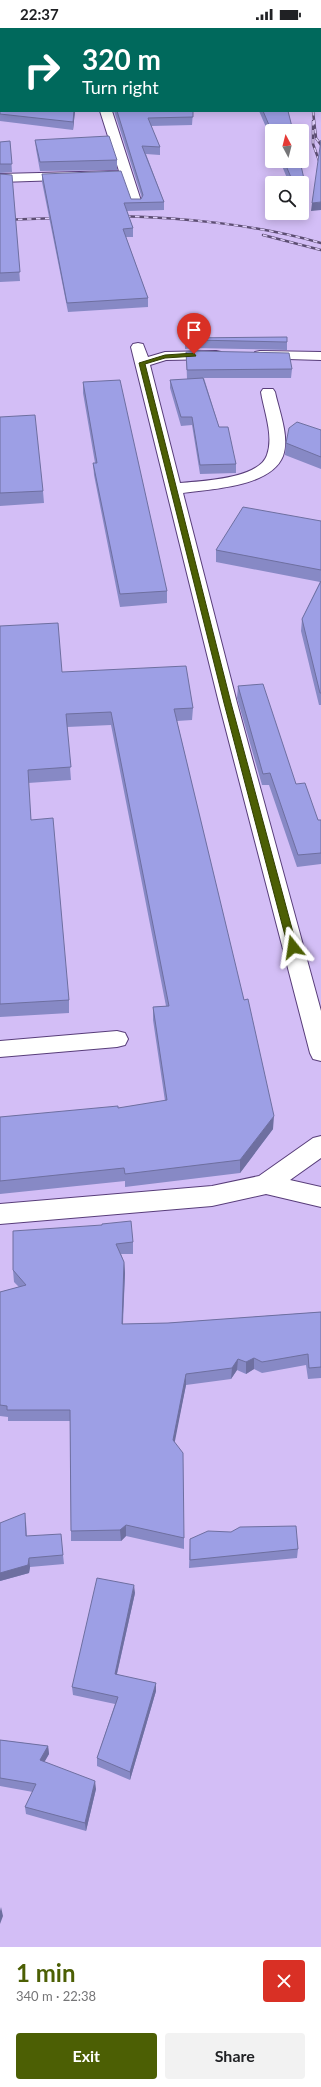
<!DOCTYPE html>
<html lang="en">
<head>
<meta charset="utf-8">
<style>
  body { margin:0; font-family:Lato,sans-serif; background:#f2f2f2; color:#202124; height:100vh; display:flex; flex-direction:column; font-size:15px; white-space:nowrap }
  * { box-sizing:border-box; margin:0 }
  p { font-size:13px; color:#757577 }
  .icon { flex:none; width:22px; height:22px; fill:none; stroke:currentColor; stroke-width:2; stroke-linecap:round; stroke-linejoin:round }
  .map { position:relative; height:1919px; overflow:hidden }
  .sheet { display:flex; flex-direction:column; background:#fff; flex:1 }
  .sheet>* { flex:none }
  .hud { position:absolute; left:0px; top:0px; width:321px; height:84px; box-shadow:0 2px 10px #0003; background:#00695c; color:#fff; overflow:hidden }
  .needle { width:26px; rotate:353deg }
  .buttons { position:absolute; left:265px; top:96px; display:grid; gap:8px }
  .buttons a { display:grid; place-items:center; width:44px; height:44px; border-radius:4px; background:#fff; box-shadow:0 2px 10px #0003; font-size:20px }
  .pin { position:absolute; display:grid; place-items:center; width:34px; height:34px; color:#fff; margin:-41px -17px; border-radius:50% 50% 50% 0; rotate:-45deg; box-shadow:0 0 4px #0007 }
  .pin .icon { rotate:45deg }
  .me { position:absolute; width:44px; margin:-22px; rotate:345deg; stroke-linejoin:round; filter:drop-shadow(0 0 3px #0008) }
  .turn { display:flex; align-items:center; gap:14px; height:84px; padding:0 16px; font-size:18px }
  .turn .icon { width:52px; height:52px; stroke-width:2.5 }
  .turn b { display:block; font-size:28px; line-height:34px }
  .round { display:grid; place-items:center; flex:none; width:42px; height:42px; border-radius:4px; background:#f2f2f2 }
  .headline { display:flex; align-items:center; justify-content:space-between; height:68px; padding:0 16px }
  h1 { font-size:24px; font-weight:700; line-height:30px; color:#4c5f04 }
  .cta { display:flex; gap:8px; margin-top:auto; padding:8px 16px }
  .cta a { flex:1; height:46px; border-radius:4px; background:#4c5f04; color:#fff; font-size:16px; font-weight:700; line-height:46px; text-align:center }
  .cta a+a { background:#f2f2f2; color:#202124 }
  .status { display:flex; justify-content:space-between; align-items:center; height:28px; padding:0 20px; background:#fff; direction:ltr }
  .status svg { height:11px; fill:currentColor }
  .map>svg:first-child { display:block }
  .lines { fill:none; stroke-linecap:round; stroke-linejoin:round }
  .minor-casing { stroke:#583d7a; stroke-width:2 }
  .minor { fill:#fff; fill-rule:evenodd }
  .rail-casing { stroke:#5d4e73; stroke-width:2.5 }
  .rail { stroke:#decef9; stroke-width:1.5; stroke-dasharray:4.5; stroke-linecap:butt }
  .wall { fill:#8789c5 }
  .shaded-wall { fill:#6e6fa0 }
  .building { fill:#9d9fe5; stroke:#6e6fa0 }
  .route { fill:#4c5f04; stroke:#313e03 }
</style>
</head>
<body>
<div class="status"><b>22:37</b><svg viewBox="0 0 49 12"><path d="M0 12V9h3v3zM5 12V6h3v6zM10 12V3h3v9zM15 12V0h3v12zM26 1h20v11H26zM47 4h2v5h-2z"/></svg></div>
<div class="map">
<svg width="321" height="1919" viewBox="0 0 321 1919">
  <rect width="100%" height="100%" fill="#d3bef6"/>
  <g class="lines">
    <g class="minor-casing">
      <path id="minor" d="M320 67H321V75H320Z
        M100 83H112L142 176 140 179H132L130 176 122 150 0 154V146L119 143Z
        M138 315 143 316 148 329 165 324 216 323 221 324 223 327 221 330 216 331 166 332 150 337 180 455C201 453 259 451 267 427 274 408 264 383 261 364L263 361H273L275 364C279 383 290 409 283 428 271 459 211 461 183 465L237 675 321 983V1033L313 1031 310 1025 219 675 131 319 133 316Z
        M260 323 321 324V332L255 330 253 327 255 324Z
        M117 1003 125 1005 128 1011 125 1017 117 1019 0 1029V1013Z
        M321 1108V1130L290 1152 321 1159V1179L266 1166 212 1178 0 1196V1176L212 1158 259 1148 313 1110Z"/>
    </g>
    <use href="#minor" class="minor"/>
    <g class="rail-casing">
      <path id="rail" d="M320 58 321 56
        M313 83 316 110 321 117
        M313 93V116L321 138
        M117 188C186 190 254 196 321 215
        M0 192 59 190
        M263 207 321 222"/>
    </g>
    <use href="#rail" class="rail"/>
  </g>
  <path class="wall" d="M0 0H84V1H1V83H75L73 102 0 93Z
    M114 83H193L192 97 151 98 160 119V127L146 126 164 174V182L127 183 133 200V209H126L148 270V279L68 284 42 154V146L131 171H141L142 170Z
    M259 83H288L272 103V113Z
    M35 112 117 132V142L40 143 36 121Z
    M10 113 12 144 0 145V114Z
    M280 133H300L304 159 302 160V155H289Z
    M0 146 12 147 20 253 0 254Z
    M185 310 287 314V322L194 320 185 321Z
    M186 324 292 341 291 350H204L219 399 236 436V445L200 446 192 397 181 398 170 360V352L194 351H187Z
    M83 354 167 563V575L120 579 94 447 93 435H95L83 365Z
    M0 389 43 463 44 475 0 478Z
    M321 402V441L285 427 286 415Z
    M321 493V677H319L301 603 302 591 320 554 216 534V522Z
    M0 598 62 644 193 680 192 692 177 693 273 1101 240 1145 125 1159V1153L0 1166V1089L118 1080 165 1073 153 992V979L166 978 111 697 67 699 71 752 28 755 31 792 69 972V985L0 989Z
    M238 658 296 756 318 792H321V836L297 839 269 757H262L237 670Z
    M13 1203 133 1214V1226H121L124 1234 125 1245 123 1296 168 1295 321 1284V1350L308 1351 306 1337 262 1345 254 1341 246 1346 237 1342 231 1351 186 1357 174 1414 184 1510V1521L126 1508 121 1513H71V1503L70 1393H8V1389L0 1388V1264L19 1259 14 1254 13 1242Z
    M26 1494 27 1508 63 1527 64 1536 30 1539 29 1545 0 1553V1495Z
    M190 1511 298 1521 297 1530 189 1540Z
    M135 1565 117 1646 156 1663 130 1752 97 1738V1730L115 1676 73 1667 72 1659Z
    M0 1712 48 1718 49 1726 44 1734 96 1761 86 1803 26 1786 25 1779 33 1764 0 1758Z"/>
  <path class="shaded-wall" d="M0 57H1V64L0 65Z
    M74 83H75L73 102V94Z
    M304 151V159L302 160V155H293V154Z
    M321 174V182L311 183 312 175Z
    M274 1088 273 1101 240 1145V1132Z
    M124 1234 125 1245 122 1307V1296Z
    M254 1330V1341L246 1346V1334Z
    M238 1331 237 1342 231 1351 232 1340Z
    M186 1346V1357L173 1423V1412Z
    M126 1497V1508L121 1513 120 1502Z
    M29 1530 30 1539 29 1545 0 1553V1545Z
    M134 1557 135 1565 115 1654V1646Z
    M156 1655V1663L130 1752V1744Z
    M48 1718 49 1726 41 1740 40 1732Z
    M95 1753 96 1761 86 1803 85 1795Z
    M1 1879 3 1888 0 1896V1883Z"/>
  <path class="building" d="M0 0H83V1H1V59V57H0Z
    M0 65H1V83H74L73 94 0 86Z
    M117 83H193V89L148 90 160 119 142 118 164 174 124 175 133 200 123 201 148 270 67 275 42 146 121 143 131 171H141L143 167Z
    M263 83H288L293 103H272V104Z
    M109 108 117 132 40 134 35 112Z
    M321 112V174L312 175Z
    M10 113 12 136H0V114Z
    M284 133H300L304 151 293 154Z
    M0 146 12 147 20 244 0 245Z
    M287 309V314L194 312 185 313V310Z
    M194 323 289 325 292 341 187 342 186 324Z
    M203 350 219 399H228L236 436 200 437 192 389H181L170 352Z
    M120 352 167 563 120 566 93 435H97L83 354Z
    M35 387 43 463 0 465V389Z
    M297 394 321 402V429L286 415 289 400Z
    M243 479 321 493V542L216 522Z
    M321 553V665H320L302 591Z
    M58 595 62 644 186 638 193 680 174 681 244 972 248 971 274 1088 240 1132 125 1146 124 1140 0 1153V1089L118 1078V1080L167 1072 153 979 169 978 111 684 66 686 71 739 28 742 31 792 53 790 69 972 0 976V598Z
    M263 656 296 756 305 755 318 792H321V825L298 827 270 745 263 746 238 658Z
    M131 1193 133 1214 116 1216 124 1234 122 1296 168 1295 321 1284V1339L309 1340 308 1326 262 1334 254 1330 246 1334 238 1331 232 1340 186 1346 173 1412 183 1425 184 1510 126 1497 120 1502 71 1503 70 1382H7V1378L0 1377V1264L26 1257 13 1242V1203L102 1197V1196Z
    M25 1485 26 1508 61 1506 63 1527 29 1530 28 1537 0 1545V1495Z
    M296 1498 298 1521 190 1532V1511L208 1503 231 1504 240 1499Z
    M97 1550 134 1557 115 1646 156 1655 130 1744 97 1730 118 1669 72 1659Z
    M0 1712 48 1718 40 1732 95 1753 85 1795 25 1779 36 1756 0 1750Z"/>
  <path class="route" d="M194 325 196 328 165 330 145 336 231 675 297 919 293 922 288 919 224 675 139 335 165 327Z"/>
</svg>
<div class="buttons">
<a><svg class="needle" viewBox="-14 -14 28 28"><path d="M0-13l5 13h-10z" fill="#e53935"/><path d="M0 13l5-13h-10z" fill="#757577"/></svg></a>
<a><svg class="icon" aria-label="search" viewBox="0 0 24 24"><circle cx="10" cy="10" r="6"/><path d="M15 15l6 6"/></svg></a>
</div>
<div class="pin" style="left:194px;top:326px;background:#d93025"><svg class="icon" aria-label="arrive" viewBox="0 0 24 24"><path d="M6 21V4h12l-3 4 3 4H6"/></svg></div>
<svg class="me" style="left:293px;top:919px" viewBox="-20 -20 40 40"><path d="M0-17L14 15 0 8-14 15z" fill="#4c5f04" stroke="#fff" stroke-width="4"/></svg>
<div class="hud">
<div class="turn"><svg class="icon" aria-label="right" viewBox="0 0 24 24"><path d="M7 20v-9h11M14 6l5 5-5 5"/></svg><div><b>320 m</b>Turn right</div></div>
</div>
</div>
<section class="sheet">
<div class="headline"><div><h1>1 min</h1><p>340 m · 22:38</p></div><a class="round" style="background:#d93025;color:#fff"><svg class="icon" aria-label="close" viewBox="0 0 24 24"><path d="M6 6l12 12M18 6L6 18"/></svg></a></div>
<div class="cta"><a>Exit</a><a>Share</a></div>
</section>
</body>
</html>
